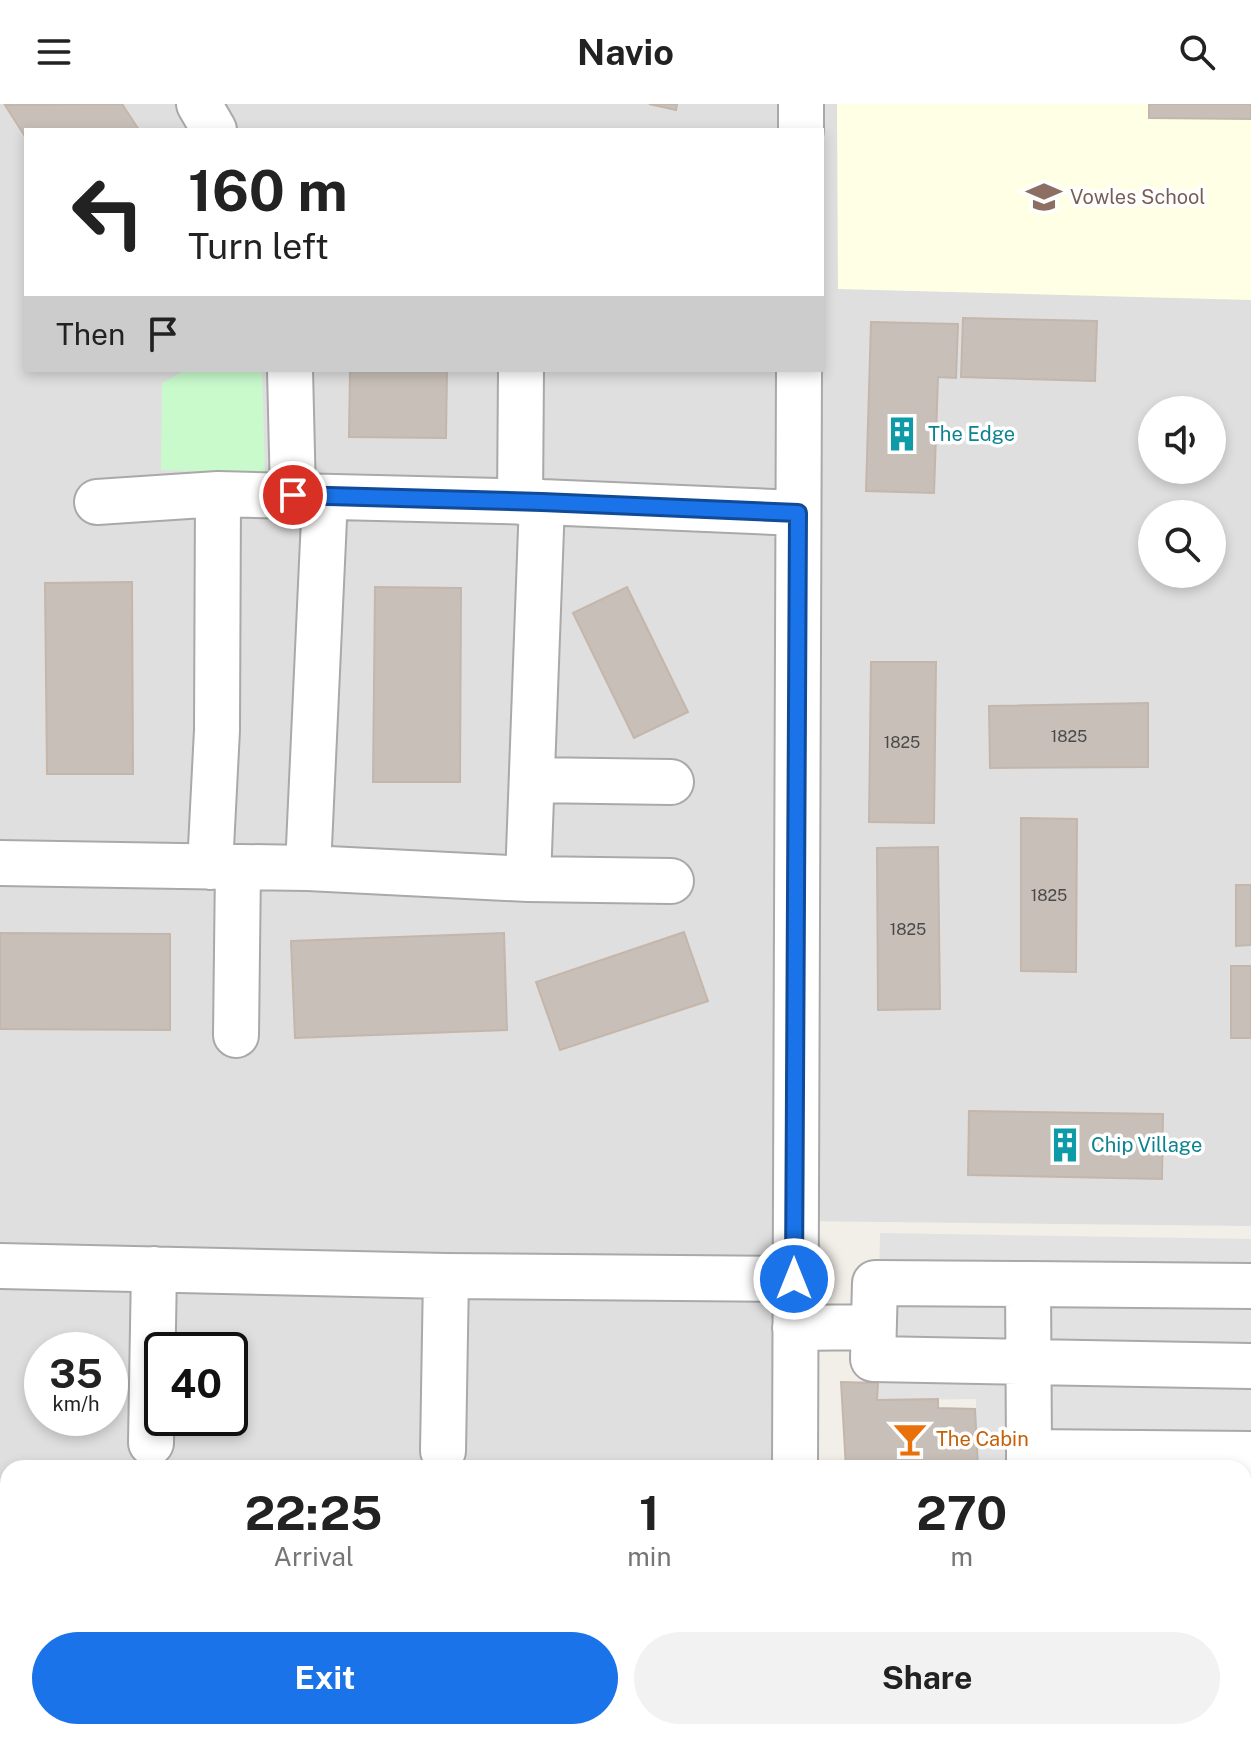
<!DOCTYPE html>
<html lang="en">
<head>
<meta charset="utf-8">
<style>
  body { margin:0; font-family:"Public Sans",sans-serif; background:#f2f2f2; color:#222; height:100vh; display:flex; flex-direction:column; font-size:30px; white-space:nowrap }
  * { box-sizing:border-box; margin:0 }
  p { font-size:26px; color:#767676 }
  .icon { flex:none; width:44px; height:44px; fill:none; stroke:currentColor; stroke-width:2; stroke-linecap:round; stroke-linejoin:round }
  .map { position:relative; flex:1; overflow:hidden }
  .drawer { position:absolute; left:0px; top:1356px; width:1252px; height:280px; display:flex; flex-direction:column; background:#fff; border-radius:24px 24px 0 0; box-shadow:0 4px 12px #0003 }
  .drawer>* { flex:none }
  .hud { position:absolute; left:24px; top:24px; width:800px; height:244px; border-radius:0px; box-shadow:0 4px 12px #0003; background:#fff; color:#222; overflow:hidden }
  .fabs { position:absolute; left:1138px; top:292px; display:grid; gap:16px }
  .fabs a { display:grid; place-items:center; width:88px; height:88px; border-radius:50%; background:#fff; box-shadow:0 4px 12px #0003; font-size:40px }
  .speed { position:absolute; left:24px; top:1228px; display:flex; gap:16px; font-size:40px; font-weight:700; text-align:center }
  .speed>* { display:grid; place-content:center; width:104px; height:104px; border-radius:50%; background:#fff; box-shadow:0 4px 12px #0003; line-height:1 }
  .speed small { font-size:20px; font-weight:400 }
  .speed .limit { border:4px solid #111; border-radius:12px; background:#fff; color:#111 }
  .pin { position:absolute; display:grid; place-items:center; width:68px; height:68px; color:#fff; margin:-34px; border:4px solid #fff; border-radius:50%; box-shadow:0 2px 8px #0007 }
  .me { position:absolute; width:88px; margin:-44px; rotate:0deg; stroke-linejoin:round; filter:drop-shadow(0 0 6px #0008) }
  .turn { display:flex; align-items:center; gap:28px; height:168px; padding:0 32px; font-size:36px }
  .turn .icon { width:104px; height:104px; stroke-width:2.5 }
  .turn b { display:block; font-size:56px; line-height:68px }
  .then { display:flex; align-items:center; height:76px; padding:0 32px; background:#0003; gap:16px; font-size:30px }
  .eta { display:flex; justify-content:space-evenly; align-items:center; height:136px; text-align:center }
  .eta b { font-size:48px; font-weight:700; line-height:56px }
  .button { display:flex; gap:16px; margin-top:auto; padding:16px 32px }
  .button a { flex:1; height:92px; border-radius:48px; background:#1a73e8; color:#fff; font-size:32px; font-weight:700; line-height:92px; text-align:center }
  .button a+a { background:#f2f2f2; color:#222 }
  header { display:flex; justify-content:space-between; align-items:center; height:104px; padding:0 32px; background:#fff; font-size:36px; font-weight:700 }
  .map>svg:first-child { display:block }
  .residential { fill:#e0dfdf; fill-rule:evenodd }
  .education { fill:#ffffe5 }
  .grass { fill:#cdebb0 }
  .park { fill:#c8facc }
  .parking { fill:#e2e2e2 }
  .building { fill:#c7bfb8; stroke:#c4b6ab; stroke-width:2 }
  .lines { fill:none; stroke-linecap:round; stroke-linejoin:round }
  .minor-casing { stroke:#a9a9a9; stroke-width:48 }
  .major-casing { stroke:#a06b00; stroke-width:48 }
  .minor { stroke:#fff; stroke-width:44 }
  .major { stroke:#fcd6a4; stroke-width:44 }
  .route-casing { stroke:#114b97; stroke-width:20 }
  .route { stroke:#1a73e8; stroke-width:14 }
  .labels { text-anchor:middle; stroke-width:7; stroke-linejoin:round; paint-order:stroke }
  .number-label { font-size:16px; fill:#4b4948 }
  .education-label { font-size:20px; fill:#785e54; stroke:#fff; text-anchor:start }
  .culture-label { font-size:20px; fill:#0d838f; stroke:#fff; text-anchor:start }
  .food-label { font-size:20px; fill:#c56008; stroke:#fff; text-anchor:start }
</style>
</head>
<body>
<header><svg class="icon" aria-label="menu" viewBox="0 0 24 24"><path d="M4 6h16M4 12h16M4 18h16"/></svg>Navio<svg class="icon" aria-label="search" viewBox="0 0 24 24"><circle cx="10" cy="10" r="6"/><path d="M15 15l6 6"/></svg></header>
<div class="map">
<svg width="1251" height="1636" viewBox="0 0 1251 1636">
  <rect width="100%" height="100%" fill="#f2efe9"/>
  <path class="residential" d="M0 0H1251V1122L795 1117V1364H8V1438L0 1437ZM26 26H822V266H26ZM1152 306H1212V366H1152ZM1152 410H1212V470H1152ZM42 1246H110V1314H42ZM162 1246H230V1314H162Z"/>
  <path class="education" d="M837 0H1251V196L838 185Z"/>
  <path class="grass" d="M0 1443H8V1628H793V1636H0Z"/>
  <path class="park" d="M186 266H262L265 369 161 366 162 279Z
    M892 1628H1100L1251 1631V1636H892Z"/>
  <path class="parking" d="M880 1129 1251 1135V1388L1244 1387V1364H976V1295L877 1296Z"/>
  <path class="building" d="M122 0 139 26H26V34L5 1Z
    M649 0H677L676 6Z
    M1149 0H1251V15L1149 14Z
    M963 214 1097 217 1095 277 961 273Z
    M871 218 958 220 956 274 938 273 934 389 866 387Z
    M350 266H447L446 334 349 333Z
    M132 478 133 670H47L45 479Z
    M375 483 461 484 460 678H373Z
    M627 483 688 608 634 634 573 509Z
    M871 558H936L934 719 869 718Z
    M1148 599V663L990 664 989 602Z
    M1021 714 1077 715 1076 868 1021 867Z
    M938 743 940 905 878 906 877 744Z
    M1236 781H1251V841L1236 842Z
    M684 828 708 897 560 946 536 878Z
    M0 829 170 830V926L0 925Z
    M504 829 507 926 295 934 291 837Z
    M1231 862H1251V934H1231Z
    M969 1007 1163 1010 1162 1075 968 1071Z
    M841 1278 878 1279 877 1296 938 1295V1304L975 1305 978 1364H846Z"/>
  <g class="lines">
    <g class="minor-casing">
      <path id="minor" d="M199 0 214 26
        M801 26V0
        M290 266 293 391
        M97 398 218 390 542 398 798 409
        M520 398 521 266
        M532 676 671 678
        M0 759 308 764 325 393
        M210 763 217 626 218 390
        M308 764 528 775 542 398
        M528 775 671 777
        M236 931 238 763
        M0 1162 446 1172 794 1175
        M1028 1180 875 1179 873 1255 1251 1262
        M795 1224 873 1223
        M151 1339 154 1165
        M443 1347 446 1172
        M1029 1348 1028 1180 1251 1182
        M795 1364 799 266
        M1029 1364V1348L1251 1350
        M791 1636V1628"/>
    </g>
    <g class="major-casing">
      <path id="major" d="M1244 1430H1251
        M0 1436H8
        M1244 1507 1251 1509"/>
    </g>
    <use href="#minor" class="minor"/>
    <use href="#major" class="major"/>
  </g>
  <g class="lines">
    <g class="route-casing">
      <path id="route" d="M293 391 542 398 798 409 794 1175"/>
    </g>
    <use href="#route" class="route"/>
  </g>
  <defs>
    <g id="school-bare" transform="scale(2.76)"><path d="M0-5L7-2L0 1L-7-2ZM-4 1L0 2.5L4 1V4Q0 6-4 4Z" fill="#8d6e63" stroke="#fff" stroke-width="2.5" paint-order="stroke"/></g>
    <g id="building-bare" transform="scale(2.76)"><path d="M-4-6H4V6H1V3H-1V6H-4ZM-2.5-4.3h1.7v1.8h-1.7ZM.8-4.3h1.7v1.8H.8ZM-2.5-1h1.7V.8h-1.7ZM.8-1h1.7V.8H.8Z" fill="#0f9aa8" stroke="#fff" stroke-width="2.5" paint-order="stroke"/></g>
    <g id="bar-bare" transform="scale(2.76)"><path d="M-6-5H6L.8 .8V4.5H3.5V6h-7V4.5H-.8V.8Z" fill="#e8710a" stroke="#fff" stroke-width="2.5" paint-order="stroke"/></g>
  </defs>
  <g fill-rule="evenodd">
    <use href="#school-bare" x="1044" y="93"/>
    <use href="#building-bare" x="902" y="330"/>
    <use href="#building-bare" x="1065" y="1041"/>
    <use href="#bar-bare" x="910" y="1335"/>
  </g>
  <g class="labels">
    <g class="number-label">
      <text x="1069" y="638">1825</text>
      <text x="902" y="644">1825</text>
      <text x="1049" y="797">1825</text>
      <text x="908" y="831">1825</text>
    </g>
    <g class="education-label">
      <text x="1070" y="100">Vowles School</text>
    </g>
    <g class="culture-label">
      <text x="928" y="337">The Edge</text>
      <text x="1091" y="1048">Chip Village</text>
    </g>
    <g class="food-label">
      <text x="936" y="1342">The Cabin</text>
    </g>
  </g>
</svg>
<div class="fabs">
<a><svg class="icon" aria-label="sound" viewBox="0 0 24 24"><path d="M4 9h4l5-4v14l-5-4H4zM17 9q2 3 0 6"/></svg></a>
<a><svg class="icon" aria-label="search" viewBox="0 0 24 24"><circle cx="10" cy="10" r="6"/><path d="M15 15l6 6"/></svg></a>
</div>
<div class="speed"><div>35<small>km/h</small></div><div class="limit">40</div></div>
<div class="pin" style="left:293px;top:391px;background:#d93025"><svg class="icon" aria-label="arrive" viewBox="0 0 24 24"><path d="M6 21V4h12l-3 4 3 4H6"/></svg></div>
<svg class="me" style="left:794px;top:1175px" viewBox="-20 -20 40 40"><circle r="17" fill="#1a73e8" stroke="#fff" stroke-width="3"/><path d="M0-11L8 9 0 5-8 9z" fill="#fff"/></svg>
<div class="hud">
<div class="turn"><svg class="icon" aria-label="left" viewBox="0 0 24 24"><path d="M17 20v-9H6M10 6l-5 5 5 5"/></svg><div><b>160 m</b>Turn left</div></div>
<div class="then">Then<svg class="icon" aria-label="arrive" viewBox="0 0 24 24"><path d="M6 21V4h12l-3 4 3 4H6"/></svg></div>
</div>
<section class="drawer">
<div class="eta">
<div><b>22:25</b><p>Arrival</p></div>
<div><b>1</b><p>min</p></div>
<div><b>270</b><p>m</p></div>
</div>
<div class="button"><a>Exit</a><a>Share</a></div>
</section>
</div>
</body>
</html>
